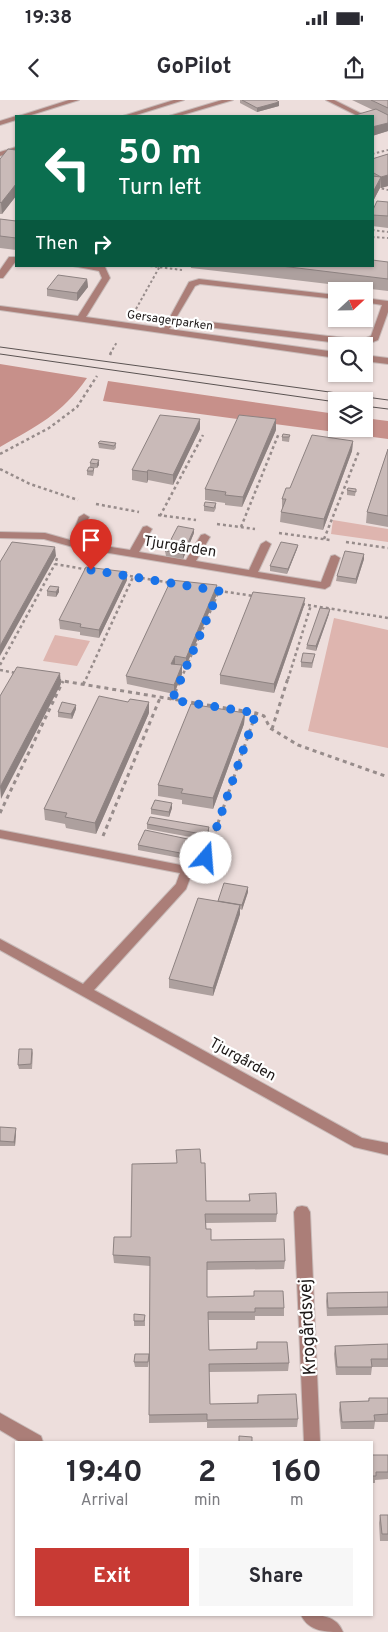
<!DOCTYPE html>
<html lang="en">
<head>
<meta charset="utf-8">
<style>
  body { margin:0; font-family:Overpass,sans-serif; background:#f7f7f7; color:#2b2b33; height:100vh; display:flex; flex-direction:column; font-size:19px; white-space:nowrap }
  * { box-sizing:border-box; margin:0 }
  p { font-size:16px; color:#7c7c81 }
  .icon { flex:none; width:28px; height:28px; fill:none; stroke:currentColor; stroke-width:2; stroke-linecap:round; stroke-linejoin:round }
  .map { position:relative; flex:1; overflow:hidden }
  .panel { position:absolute; left:15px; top:1341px; width:358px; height:175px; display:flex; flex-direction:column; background:#fff; border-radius:0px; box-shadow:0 1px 4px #0004 }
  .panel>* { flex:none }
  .top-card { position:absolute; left:15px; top:15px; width:359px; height:152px; border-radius:0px; box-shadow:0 1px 4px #0004; background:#0b6e4f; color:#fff; overflow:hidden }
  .needle { width:32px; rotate:68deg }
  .controls { position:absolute; left:328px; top:182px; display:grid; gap:10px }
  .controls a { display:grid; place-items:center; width:45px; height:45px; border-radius:0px; background:#fff; box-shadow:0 1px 4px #0004; font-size:25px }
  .pin { position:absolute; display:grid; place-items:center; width:42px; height:42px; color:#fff; margin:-51px -21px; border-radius:50% 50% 50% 0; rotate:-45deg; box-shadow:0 0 5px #0007 }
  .pin .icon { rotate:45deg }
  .me { position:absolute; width:55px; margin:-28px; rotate:18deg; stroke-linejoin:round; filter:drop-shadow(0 0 4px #0008) }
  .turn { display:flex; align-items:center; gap:18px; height:105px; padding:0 20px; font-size:22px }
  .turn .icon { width:65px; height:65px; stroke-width:2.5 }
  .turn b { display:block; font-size:35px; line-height:42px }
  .then { display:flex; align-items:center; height:48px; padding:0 20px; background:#0003; gap:10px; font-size:19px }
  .eta { display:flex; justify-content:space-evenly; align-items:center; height:85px; text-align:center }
  .eta b { font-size:30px; font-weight:700; line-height:35px }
  .primary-button { display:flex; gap:10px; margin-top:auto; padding:10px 20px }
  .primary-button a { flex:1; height:58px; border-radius:0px; background:#c83a34; color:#fff; font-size:20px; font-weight:700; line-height:58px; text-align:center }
  .primary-button a+a { background:#f7f7f7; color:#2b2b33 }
  .status { display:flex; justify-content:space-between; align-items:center; height:35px; padding:0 25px; background:#fff; direction:ltr }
  .status svg { height:14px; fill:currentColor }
  header { display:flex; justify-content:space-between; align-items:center; height:65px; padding:0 20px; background:#fff; font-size:22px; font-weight:700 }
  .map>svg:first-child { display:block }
  .green { fill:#deb5af }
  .forest { fill:#c7908a }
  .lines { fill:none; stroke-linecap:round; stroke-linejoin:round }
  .minor-casing { stroke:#c8bbb9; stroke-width:2 }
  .path-far2 { stroke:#978c8b; stroke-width:2; stroke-dasharray:2.5 2.5; stroke-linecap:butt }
  .path-far1 { stroke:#978c8b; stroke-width:2.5; stroke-dasharray:3 3; stroke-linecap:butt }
  .path { stroke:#978c8b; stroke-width:3; stroke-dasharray:4 4; stroke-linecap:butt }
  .minor { fill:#ab7e78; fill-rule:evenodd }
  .tram { stroke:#5b5352; stroke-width:1 }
  .wall { fill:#ada09e }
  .shaded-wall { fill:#8d8281 }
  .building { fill:#c9bab8; stroke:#8d8281 }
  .route { stroke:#1a73e8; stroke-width:9; stroke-dasharray:0 16.2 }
  .labels { text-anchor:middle; stroke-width:4.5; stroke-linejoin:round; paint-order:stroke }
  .far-street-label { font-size:12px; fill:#1e1918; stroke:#fff }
  .street-label { font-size:15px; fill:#1e1918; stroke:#fff }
  .near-street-label { font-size:18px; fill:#1e1918; stroke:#fff }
</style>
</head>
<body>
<div class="status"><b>19:38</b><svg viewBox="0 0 49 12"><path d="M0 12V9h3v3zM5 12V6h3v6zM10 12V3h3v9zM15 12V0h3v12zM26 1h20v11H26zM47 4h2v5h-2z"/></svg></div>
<header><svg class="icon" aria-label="back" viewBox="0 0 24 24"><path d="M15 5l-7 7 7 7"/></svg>GoPilot<svg class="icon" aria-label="share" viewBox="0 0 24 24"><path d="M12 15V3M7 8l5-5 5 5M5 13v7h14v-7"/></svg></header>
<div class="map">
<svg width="388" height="1532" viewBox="0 0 388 1532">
  <rect width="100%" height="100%" fill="#eddedc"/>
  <path class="green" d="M333 420 388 429V442L331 434Z
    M334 518 388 530V648L308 631Z
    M55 535 90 541 77 566 43 561Z"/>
  <path class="forest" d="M0 264 87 278C61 315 38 325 0 347Z
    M108 281 336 314V329H364V318L388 321V339L103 301Z"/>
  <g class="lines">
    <g class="minor-casing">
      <path id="minor" d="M69 0H79L28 16H19Z
        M174 0H184L133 16H123Z
        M222 0H233L179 16H169Z
        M326 0H334L366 16H358Z
        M16 16V20L0 25V21Z
        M16 47V51L0 56V52Z
        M9 157H16V161L3 178H0V170Z
        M73 166 105 167 110 178 86 217 164 228 189 182 199 179 336 195V199L200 184 195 186 176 218 362 240 371 236 382 205 364 202V198L388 201V212L378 240 363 246 174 223 169 229 336 252V258L0 210V206L78 216 102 178 99 171Z
        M364 255 388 258V264L364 261Z
        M84 414 89 417 79 442 130 450 143 427 147 426 152 429 139 452 186 460 201 435 205 434 210 437 196 461 249 470 261 444 266 441 271 444 258 472 321 482 331 456 335 455 340 458 330 486 325 489 73 447 44 439 0 438V432L45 433 70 440 79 417Z
        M0 730 191 767 193 770 186 789 94 890 362 1038 388 1043V1055L354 1047 0 850V839L83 884 176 784 180 773 0 738Z
        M302 1106 307 1107 310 1112 320 1342H304L294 1112 297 1107Z
        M0 1313 41 1336 43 1342H20L0 1330Z
        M301 1515C318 1515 336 1514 343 1532 326 1532 309 1532 301 1515Z"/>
    </g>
    <path class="path-far2" d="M372 54 388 50
      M372 86 388 90
      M372 130 388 132
      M372 137 388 138
      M150 166 182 170
      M136 209 160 166
      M110 254 117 242"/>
    <path class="path-far1" d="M110 255 111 253
      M0 354 49 328 77 307 97 276
      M0 369 30 384 78 400
      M96 404 139 412
      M158 415 196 420
      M160 416 203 335
      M217 424 255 429
      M241 427 279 333
      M279 433 330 440
      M324 439 359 351
      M346 442 388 448
      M57 458 55 464 89 470
      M124 475 172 483
      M213 490 254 496
      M302 504 388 518
      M0 565 55 464
      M0 570 16 573
      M86 579 133 477
      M181 579 219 491
      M288 579 311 505"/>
    <path class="path" d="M57 580 256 613 264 616 270 628 298 645 388 677
      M83 585 86 578
      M172 600 181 578
      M272 629 288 578
      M0 713 63 581
      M103 736 160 598
      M203 760 206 758 256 613"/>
    <use href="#minor" class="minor"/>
    <path class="tram" d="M0 247 388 300
      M0 254 336 302
      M364 306 388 309"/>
  </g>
  <path class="wall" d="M240 0H276L279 2V6L257 12 240 3Z
    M352 0H388V31L372 36V16L373 10Z
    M16 50V96L2 114H0V59Z
    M388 54V86L381 88H380L372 103V59Z
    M388 102V128L372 126V112Z
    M0 119 16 121V150L0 148Z
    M388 162V191L191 168V166H372Z
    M87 179 88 187 77 201 47 196V189Z
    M200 329 173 385 148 380 147 383 132 380V370Z
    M276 330 242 407 225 405V403L205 400V389Z
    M290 335 289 342 282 341V337Z
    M353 341 352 351 323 430 280 422 281 412 282 409V399L290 388Z
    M98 343H116V348L114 350 99 348Z
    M388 349V427L366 423 367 412Z
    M90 363 99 365 97 368H94V372L93 376 87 375V371L90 367Z
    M356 389 355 396 347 395V390Z
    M216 403V408L214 412 204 411V406Z
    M194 433 183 459 166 456 165 451Z
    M298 445 297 449 287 474 270 471V466Z
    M364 454V459L356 484 336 481 337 476Z
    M127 480 99 538 80 535V532L60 529 59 520Z
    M47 491 59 492 56 497 47 496Z
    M217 494 186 566H182V574L174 594 127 584 126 576Z
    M304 506 274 593 220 584V575Z
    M329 514 316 551 306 549 307 545Z
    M315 554 314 559 312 568 301 567V562Z
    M76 609 72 619 58 617V612Z
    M149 613 96 734 66 728 65 724 45 720 44 709Z
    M245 613 244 624 213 709 182 704V700L158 696V685Z
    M172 708 169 717 151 714V709Z
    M147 724 209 732 207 740 147 729Z
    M197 741V746L191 760 138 750V745Z
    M248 787V792L242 810 240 809V814L213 896 169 888V879L218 801Z
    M32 949 33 953 32 969H19L18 965Z
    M0 1027 16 1033 15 1046H0Z
    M201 1063 206 1101H249V1094L277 1114 276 1122 206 1123V1129L211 1140 285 1161 284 1169 207 1170V1197L254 1196V1191L284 1208V1216H255V1220H208L209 1250 256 1249 257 1242 289 1263 288 1271 209 1272 210 1304 257 1303 258 1295 298 1319 297 1327 207 1328V1322L149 1323 150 1166 114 1163 113 1155Z
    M388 1192V1215L327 1216 326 1201 327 1193Z
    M145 1215V1226H134V1221Z
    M388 1244V1267H372L371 1275H336L334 1254 335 1246Z
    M149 1259 148 1267H135L134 1262Z
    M369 1298H388V1322H375L374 1329H341L339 1310 340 1302 368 1301Z
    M371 1355H388V1379L375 1380V1383H371Z
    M380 1415H388V1441H380L379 1423Z"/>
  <path class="shaded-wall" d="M279 2V6L257 12V8Z
    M388 23V31L372 36V27Z
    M388 75V86L381 88V77Z
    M381 77 380 88 372 103V94Z
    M16 84V96L2 114 1 103Z
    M87 179 88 187 77 201V193Z
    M200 319V329L173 385V375Z
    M276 319V330L242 407 243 397Z
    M353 341 352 351 323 430 324 419Z
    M99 360V365L97 368V364Z
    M148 370V380L147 383V372Z
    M194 429V433L183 459V454Z
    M298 445 297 449 287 474 288 469Z
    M55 447 56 456 0 556V546Z
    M364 454V459L356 484V479Z
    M127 472V480L99 538V530Z
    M217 485V494L186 566V558Z
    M59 487V492L56 497V492Z
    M305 498 304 506 274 593V584Z
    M330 509 329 514 316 551V546Z
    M175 556V565L171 564Z
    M182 565V574L174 594V585Z
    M60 573 61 584 1 699 0 687Z
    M149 602V613L96 734 95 723Z
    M76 605V609L72 619 71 614Z
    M245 613 244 624 213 709V698Z
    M172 703V708L169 717V712Z
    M209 727V732L207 740V735Z
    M197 741V746L191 760V755Z
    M248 787V792L242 810V805Z
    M240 805V814L213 896V888Z
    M16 1028V1033L15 1046 14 1042Z"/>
  <path class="building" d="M242 0H276L279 2 257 8Z
    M371 0H388V8Z
    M376 9 388 15V23L372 27V16H352Z
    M8 49 16 50V84L1 103 0 102V59Z
    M388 54V75L381 77 372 72V59Z
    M372 76 381 77 372 94Z
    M377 101 388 102V116L372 115V112Z
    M0 119 16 121V138L0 136Z
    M372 160 388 162V179L281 166H372Z
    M58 175 87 179 77 193 47 189Z
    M160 315 200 319 173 375 148 370 147 372 132 370Z
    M239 315 276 319 243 397 225 395 226 392 205 389Z
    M283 334 290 335 289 337H282Z
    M312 335 353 341 324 419 281 412 286 399H282L286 388H290Z
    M100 341 116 343 114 346 98 343Z
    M388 349V416L367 412Z
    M92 359 99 360 97 364 90 363Z
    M89 367 94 368 93 371H87Z
    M348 388 356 389V392L347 390Z
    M205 402 216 403 214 408 204 406Z
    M178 426 194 429 183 454 165 451Z
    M12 442 55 447 0 546V462Z
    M281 442 298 445 288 469 270 466Z
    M345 451 364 454 356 479 337 476Z
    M86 467 127 472 99 530 80 527 81 524 59 520Z
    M171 480 217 485 186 558 175 556 171 564 182 565 174 585 126 576Z
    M50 486 59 487 56 492 47 491Z
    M253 492 305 498 274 584 220 575Z
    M320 508 330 509 316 546 307 545Z
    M303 553 315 554 312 563 301 562Z
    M17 567 60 573 0 687V596Z
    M99 596 128 602 130 599 149 602 95 723 65 717 67 713 44 709Z
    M62 602 76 605 71 614 58 612Z
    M191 604 245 613 213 698 181 693 183 689 158 685Z
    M155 700 172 703 169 712 151 709Z
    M150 717 209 727 207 735 147 724Z
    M145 730 197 741 191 755 138 745Z
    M224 783 248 787 242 805 218 801Z
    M198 798 240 805 213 888 169 879Z
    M19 949H32L31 964 18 965Z
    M0 1027 16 1028 14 1042 0 1041Z
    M200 1049 201 1063H205L206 1101H250L249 1094 276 1093 277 1114H205L206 1129H211V1140L284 1139 285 1161 207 1162V1197L254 1196V1191H283L284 1208H255V1212H208L209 1250 257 1249V1242H287L289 1263 209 1264 210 1304 258 1303V1295L296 1294 298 1319 207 1320V1314L149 1315 150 1157 113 1155 114 1137H131L132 1064 177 1063 176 1050Z
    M388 1192V1207L328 1208 327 1193Z
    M134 1214 145 1215 144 1221H134Z
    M388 1244V1259H371L372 1267H337L335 1246Z
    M135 1254H149L148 1262H134Z
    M369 1298H388V1314L374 1315 375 1321 342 1322 340 1302 369 1301Z
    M239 1336 252 1337V1342H239Z
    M371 1355H388V1372H376V1376H371Z
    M380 1415H388V1434H382Z"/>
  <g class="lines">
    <path class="route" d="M91 470 219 491 172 600 256 613 206 758"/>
  </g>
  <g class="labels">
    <g class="far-street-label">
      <text transform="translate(170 220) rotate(8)" y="4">Gersagerparken</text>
    </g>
    <g class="street-label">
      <text transform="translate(180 446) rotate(9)" y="5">Tjurgården</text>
      <text transform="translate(243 959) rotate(29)" y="5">Tjurgården</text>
    </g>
    <g class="near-street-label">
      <text transform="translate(307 1227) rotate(-93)" y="6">Krogårdsvej</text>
    </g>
  </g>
</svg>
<div class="controls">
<a><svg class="needle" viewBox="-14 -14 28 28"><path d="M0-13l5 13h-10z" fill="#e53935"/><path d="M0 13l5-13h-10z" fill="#7c7c81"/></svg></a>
<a><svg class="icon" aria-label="search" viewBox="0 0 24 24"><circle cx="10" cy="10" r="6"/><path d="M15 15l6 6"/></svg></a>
<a><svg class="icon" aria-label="layers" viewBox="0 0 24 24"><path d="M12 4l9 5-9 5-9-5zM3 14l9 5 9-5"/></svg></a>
</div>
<div class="pin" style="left:91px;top:470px;background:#d93025"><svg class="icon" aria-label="arrive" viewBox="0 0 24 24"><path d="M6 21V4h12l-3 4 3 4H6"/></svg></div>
<svg class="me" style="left:206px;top:758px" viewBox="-20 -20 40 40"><circle r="19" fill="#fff"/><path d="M0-13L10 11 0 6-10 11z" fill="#1a73e8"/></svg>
<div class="top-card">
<div class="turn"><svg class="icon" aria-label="left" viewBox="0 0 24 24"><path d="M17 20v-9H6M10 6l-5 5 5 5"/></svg><div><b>50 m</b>Turn left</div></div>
<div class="then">Then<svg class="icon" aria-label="right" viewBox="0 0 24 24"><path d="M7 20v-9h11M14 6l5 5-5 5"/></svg></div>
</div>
<section class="panel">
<div class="eta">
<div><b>19:40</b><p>Arrival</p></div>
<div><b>2</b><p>min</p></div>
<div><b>160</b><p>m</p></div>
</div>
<div class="primary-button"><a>Exit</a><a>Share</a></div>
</section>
</div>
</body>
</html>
